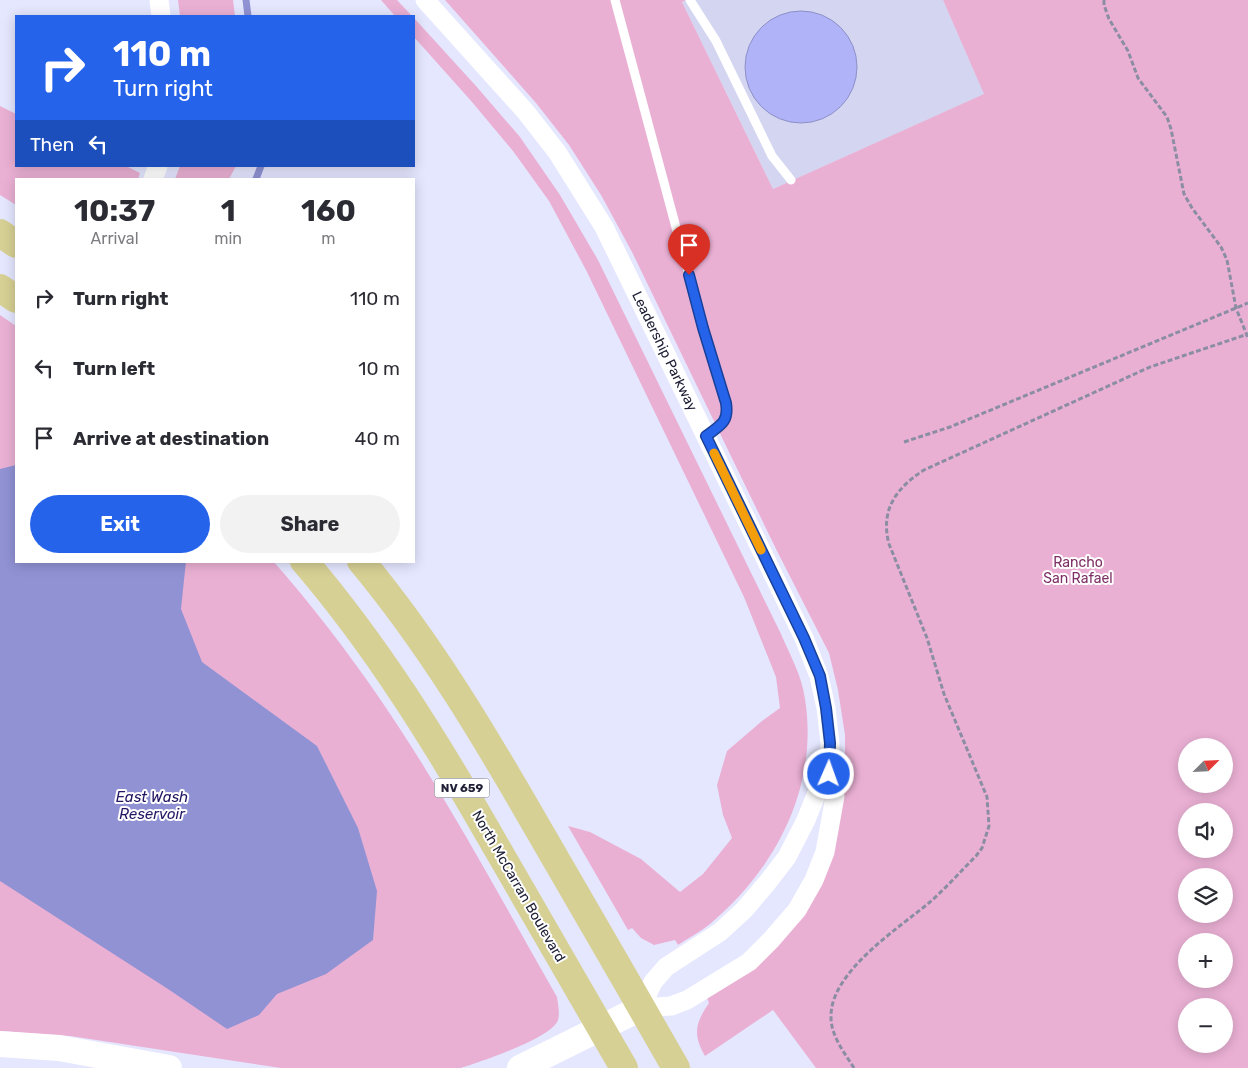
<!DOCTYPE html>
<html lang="en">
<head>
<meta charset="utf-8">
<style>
  body { margin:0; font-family:Rubik,sans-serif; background:#f2f2f3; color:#2b2b33; height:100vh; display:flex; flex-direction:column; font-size:19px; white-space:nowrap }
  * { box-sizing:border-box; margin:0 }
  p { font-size:16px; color:#7c7c81 }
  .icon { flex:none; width:28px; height:28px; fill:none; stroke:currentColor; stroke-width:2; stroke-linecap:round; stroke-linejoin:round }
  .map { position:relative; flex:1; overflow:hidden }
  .details { position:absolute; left:15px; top:178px; width:400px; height:385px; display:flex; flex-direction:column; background:#fff; border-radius:0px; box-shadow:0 2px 12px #0003 }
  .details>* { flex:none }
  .hud { position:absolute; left:15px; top:15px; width:400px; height:152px; border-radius:0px; box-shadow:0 2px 12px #0003; background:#2563eb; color:#fff; overflow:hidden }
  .needle { width:32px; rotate:66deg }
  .fabs { position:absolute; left:1178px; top:738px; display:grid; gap:10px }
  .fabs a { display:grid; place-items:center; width:55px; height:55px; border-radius:50%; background:#fff; box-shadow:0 2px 12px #0003; font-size:25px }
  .pin { position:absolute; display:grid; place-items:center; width:42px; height:42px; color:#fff; margin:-51px -21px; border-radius:50% 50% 50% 0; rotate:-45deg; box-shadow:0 0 5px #0007 }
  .pin .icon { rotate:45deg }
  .me { position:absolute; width:55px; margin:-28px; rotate:2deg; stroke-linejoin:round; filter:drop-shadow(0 0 4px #0008) }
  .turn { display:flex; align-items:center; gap:18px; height:105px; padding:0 15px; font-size:22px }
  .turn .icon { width:65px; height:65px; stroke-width:2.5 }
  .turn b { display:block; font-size:35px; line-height:42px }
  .then { display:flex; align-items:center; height:48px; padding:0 15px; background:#0003; gap:10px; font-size:19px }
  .eta { display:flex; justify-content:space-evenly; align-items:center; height:85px; text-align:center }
  .eta b { font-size:30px; font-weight:700; line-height:35px }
  .cta { display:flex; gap:10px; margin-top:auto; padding:10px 15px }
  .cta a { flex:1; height:58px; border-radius:30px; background:#2563eb; color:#fff; font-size:20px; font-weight:700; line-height:58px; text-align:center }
  .cta a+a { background:#f2f2f3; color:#2b2b33 }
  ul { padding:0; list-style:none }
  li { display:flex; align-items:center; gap:15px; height:70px; padding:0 15px }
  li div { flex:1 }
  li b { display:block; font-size:19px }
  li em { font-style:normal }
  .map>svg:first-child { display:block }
  .built { fill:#d4d6f1 }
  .green { fill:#eab0d4; fill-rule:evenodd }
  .water { fill:#9092d4 }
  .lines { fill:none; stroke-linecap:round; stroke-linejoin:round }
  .stream { stroke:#9092d4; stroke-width:7 }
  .building { fill:#b0b3f7; stroke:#8d90c7 }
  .path { stroke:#8b8da3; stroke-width:3; stroke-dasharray:5 2.5; stroke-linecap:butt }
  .lane { stroke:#fff; stroke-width:9 }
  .street { stroke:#fff; stroke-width:19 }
  .secondary { stroke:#fff; stroke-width:26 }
  .primary { stroke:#d7d094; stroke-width:28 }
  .route-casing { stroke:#184099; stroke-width:12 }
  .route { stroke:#2563eb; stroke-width:9 }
  .slow { stroke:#f59e0b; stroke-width:9 }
  .labels { text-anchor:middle; stroke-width:4; stroke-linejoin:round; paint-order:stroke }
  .shield { fill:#fff; stroke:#636472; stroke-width:1 }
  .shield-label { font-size:12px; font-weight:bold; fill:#202136 }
  .street-label { font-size:14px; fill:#202136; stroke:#fff }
  .park-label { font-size:14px; fill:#7d2e64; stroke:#fff }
  .water-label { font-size:15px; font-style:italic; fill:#241865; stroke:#fff }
</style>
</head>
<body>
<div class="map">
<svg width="1248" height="1068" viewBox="0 0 1248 1068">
  <rect width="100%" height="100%" fill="#e5e7ff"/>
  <path class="built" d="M686 0H943L985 94 773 189 682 2Z"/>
  <path class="green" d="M178 0H233L235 16H180Z
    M381 0H397L412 16H395Z
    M445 0H686L682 2 773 189 984 94 943 0H1248V1068H816L773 1010 705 1056C692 1034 696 1022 709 1003L706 995 782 939 837 823 845 779V735L838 690 829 653 776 549 632 252 601 195 569 145 536 103ZM1186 746H1224V784H1186ZM1186 811H1224V849H1186ZM1186 876H1224V914H1186ZM1186 941H1224V979H1186ZM1186 1006H1224V1044H1186Z
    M414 18 476 86 520 137 560 195 598 260 781 634C790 655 802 676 805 699 819 786 776 869 710 924 700 932 688 938 678 945L675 940 654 945 641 938 632 928 628 930 568 826 590 832 641 859 680 892 703 874 732 838 723 815 717 785 727 751 762 721 780 708 776 677 744 597 586 270 549 201 513 151 472 102 414 37Z
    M0 106 16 114V166H126L140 173 138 179H16V205L0 195Z
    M180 166H236L229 179H175Z
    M0 315 16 326V561H273C311 604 348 652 380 699 445 794 500 897 557 997 558 1004 560 1013 558 1020 552 1038 480 1062 461 1068H281L70 1036 0 1031Z"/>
  <path class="water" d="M16 465V561H186L181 609 202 662 317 746 358 828 377 891 373 940 326 974 277 994 259 1015 227 1029 168 989 0 881V469Z"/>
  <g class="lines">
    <path class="stream" d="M246 0 248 16
      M256 179 261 166"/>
  </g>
  <path class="building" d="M745 67a56 56 0 1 1 112 0a56 56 0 1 1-112 0Z"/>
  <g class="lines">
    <path class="path" d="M1104 0V5L1109 19 1128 51 1138 78 1167 117 1171 129 1184 194 1192 208 1221 247 1227 260 1236 308 1248 338
      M904 442 950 427 1248 303
      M854 1068C844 1052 831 1036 831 1017 830 972 899 928 930 902 946 888 961 871 976 856L982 848 989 826 987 797 944 694 927 638 889 544C880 510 896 488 924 470L1150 367 1248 334"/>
    <path class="lane" d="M615 0 703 328 726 403C729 422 721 425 706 436
      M690 0 716 41 772 156 791 180"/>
    <path class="street" d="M159 0 161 16
      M425 0 525 111 557 152 604 227 804 638 819 676 826 708 830 743 829 774 835 796 825 852 814 880 797 910 771 940 749 962 687 1000 671 1006 641 1008 653 982 666 967 720 932 744 910 767 883 787 857 806 820 816 795 829 774
      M153 179 158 166"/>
    <path class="secondary" d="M0 1044 59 1048 169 1068
      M520 1068 641 1008"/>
    <path class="primary" d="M0 233 16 244
      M0 288 16 299
      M304 561C376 645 435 740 490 836 535 913 579 991 624 1068
      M361 561C431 645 486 738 540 832 586 911 631 989 676 1068"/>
  </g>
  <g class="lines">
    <g class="route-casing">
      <path id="route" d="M689 275 703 328 726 403C729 422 721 425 706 436L804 638 820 676 826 708 830 743 829 774"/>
    </g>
    <use href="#route" class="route"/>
    <path class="slow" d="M714 453 761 550"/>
  </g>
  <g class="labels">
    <rect class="shield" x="434.5" y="778.5" width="55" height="19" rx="4"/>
    <g class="shield-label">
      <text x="462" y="792">NV 659</text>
    </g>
    <g class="street-label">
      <text transform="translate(665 351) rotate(64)" y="5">Leadership Parkway</text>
      <text transform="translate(519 886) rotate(60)" y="5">North McCarran Boulevard</text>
    </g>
    <g class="park-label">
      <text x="1078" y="567">Rancho<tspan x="1078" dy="16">San Rafael</tspan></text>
    </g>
    <g class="water-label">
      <text x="152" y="802">East Wash<tspan x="152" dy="17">Reservoir</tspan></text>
    </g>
  </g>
</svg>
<div class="fabs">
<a><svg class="needle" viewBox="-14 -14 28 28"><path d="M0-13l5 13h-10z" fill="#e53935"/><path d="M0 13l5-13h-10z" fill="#7c7c81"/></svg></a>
<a><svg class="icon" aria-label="sound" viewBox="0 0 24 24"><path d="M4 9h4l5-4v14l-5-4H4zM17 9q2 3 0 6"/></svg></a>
<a><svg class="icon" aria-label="layers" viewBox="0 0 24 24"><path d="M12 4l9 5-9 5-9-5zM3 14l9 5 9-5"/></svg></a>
<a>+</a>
<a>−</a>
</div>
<div class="pin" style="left:689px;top:275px;background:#d93025"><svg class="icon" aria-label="arrive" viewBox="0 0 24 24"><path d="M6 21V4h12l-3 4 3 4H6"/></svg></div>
<svg class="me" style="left:829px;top:774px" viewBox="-20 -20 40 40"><circle r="17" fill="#2563eb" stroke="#fff" stroke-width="3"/><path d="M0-11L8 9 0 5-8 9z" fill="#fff"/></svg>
<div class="hud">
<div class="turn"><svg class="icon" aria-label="right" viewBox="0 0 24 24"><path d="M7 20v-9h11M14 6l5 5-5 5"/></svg><div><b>110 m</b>Turn right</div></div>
<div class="then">Then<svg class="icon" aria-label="left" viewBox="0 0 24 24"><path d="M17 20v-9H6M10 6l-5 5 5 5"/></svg></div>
</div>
<section class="details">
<div class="eta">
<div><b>10:37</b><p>Arrival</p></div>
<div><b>1</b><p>min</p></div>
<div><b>160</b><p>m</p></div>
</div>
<ul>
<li><svg class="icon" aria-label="right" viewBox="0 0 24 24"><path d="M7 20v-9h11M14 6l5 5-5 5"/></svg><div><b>Turn right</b></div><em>110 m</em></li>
<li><svg class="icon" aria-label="left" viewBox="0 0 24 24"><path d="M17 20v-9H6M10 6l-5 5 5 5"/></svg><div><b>Turn left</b></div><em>10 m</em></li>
<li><svg class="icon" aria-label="arrive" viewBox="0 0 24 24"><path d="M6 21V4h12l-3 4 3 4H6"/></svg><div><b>Arrive at destination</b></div><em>40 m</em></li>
</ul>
<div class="cta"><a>Exit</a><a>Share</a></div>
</section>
</div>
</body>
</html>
